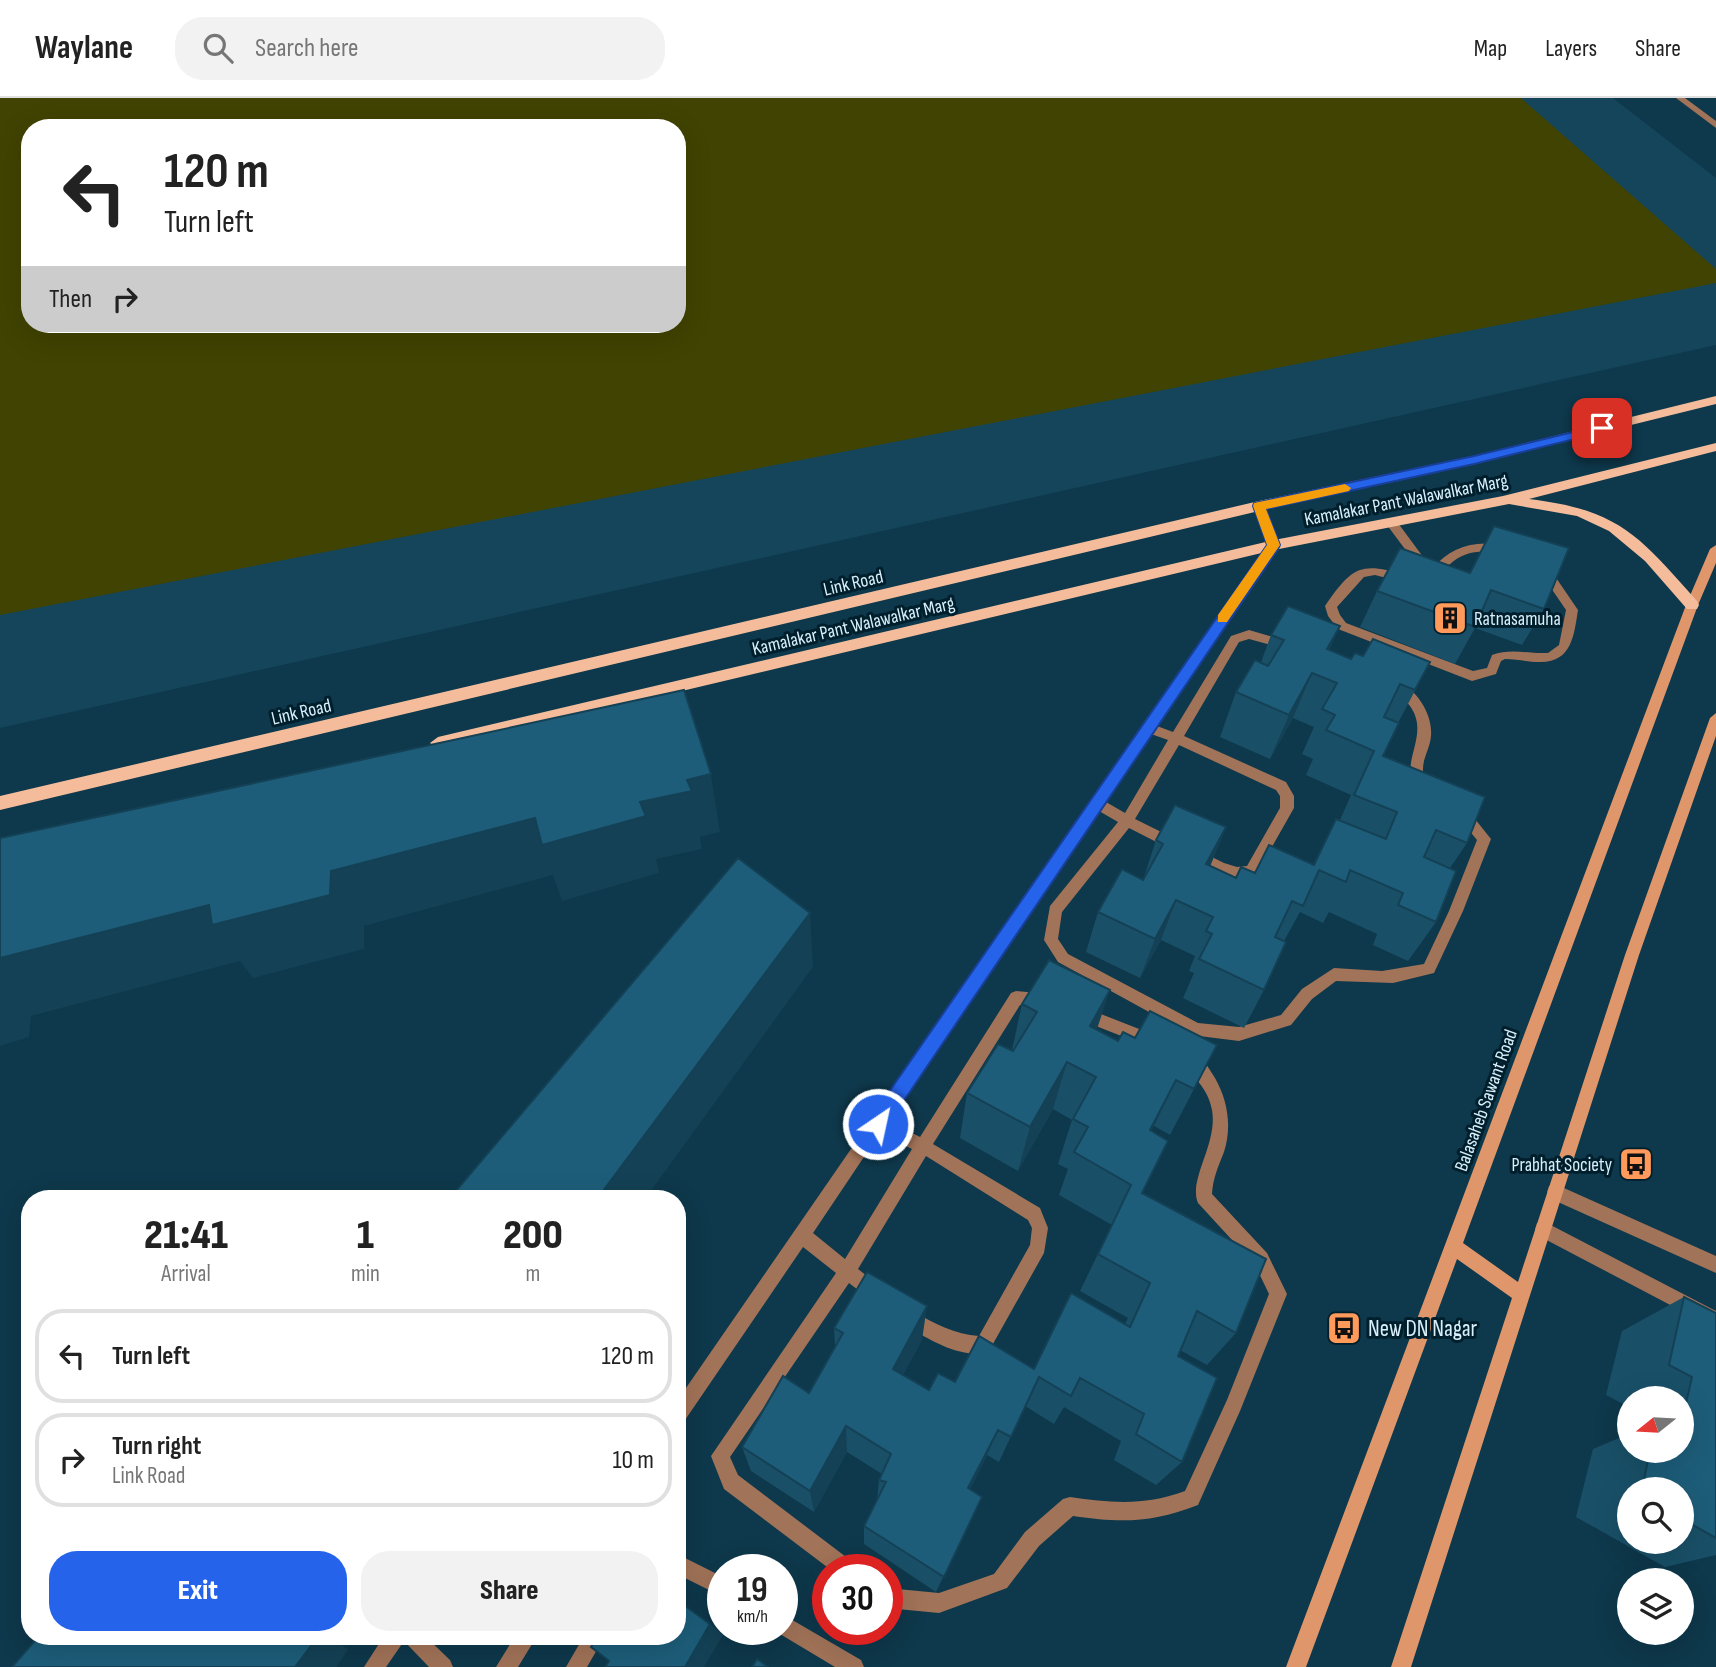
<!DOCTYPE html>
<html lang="en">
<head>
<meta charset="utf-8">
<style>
  body { margin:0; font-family:"Sofia Sans Condensed",sans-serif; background:#f2f2f2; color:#222; height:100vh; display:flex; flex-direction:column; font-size:26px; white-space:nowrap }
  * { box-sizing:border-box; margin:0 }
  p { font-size:23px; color:#767676 }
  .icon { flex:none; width:38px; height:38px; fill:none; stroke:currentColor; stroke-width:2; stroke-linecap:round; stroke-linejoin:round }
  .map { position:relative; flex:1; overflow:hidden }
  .drawer { position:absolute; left:21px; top:1092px; width:665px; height:455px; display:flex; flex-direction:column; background:#fff; border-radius:28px; box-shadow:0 7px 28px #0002 }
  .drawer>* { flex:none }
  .banner { position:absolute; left:21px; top:21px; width:665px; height:214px; border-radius:28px; box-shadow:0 7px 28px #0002; background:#fff; color:#222; overflow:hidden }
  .needle { width:46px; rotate:252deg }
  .controls { position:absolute; left:1617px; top:1288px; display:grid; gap:14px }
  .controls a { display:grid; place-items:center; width:77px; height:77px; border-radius:50%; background:#fff; box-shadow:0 7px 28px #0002; font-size:35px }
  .speed { position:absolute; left:707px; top:1456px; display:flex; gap:14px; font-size:35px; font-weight:700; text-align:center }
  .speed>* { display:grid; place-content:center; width:91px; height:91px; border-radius:50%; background:#fff; box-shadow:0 7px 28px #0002; line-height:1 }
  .speed small { font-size:18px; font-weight:400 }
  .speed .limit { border:10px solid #d22; background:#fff; color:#111 }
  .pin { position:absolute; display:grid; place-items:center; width:60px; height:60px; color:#fff; margin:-30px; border-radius:14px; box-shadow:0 4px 10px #0006 }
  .me { position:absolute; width:77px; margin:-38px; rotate:34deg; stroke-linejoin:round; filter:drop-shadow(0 0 5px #0008) }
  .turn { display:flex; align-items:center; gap:24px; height:147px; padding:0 28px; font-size:32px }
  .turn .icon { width:91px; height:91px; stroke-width:2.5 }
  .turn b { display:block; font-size:49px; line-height:60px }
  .then { display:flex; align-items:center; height:66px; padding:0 28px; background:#0003; gap:14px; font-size:26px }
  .eta { display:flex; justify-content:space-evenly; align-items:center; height:119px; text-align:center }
  .eta b { font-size:42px; font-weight:800; line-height:49px }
  .action { display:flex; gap:14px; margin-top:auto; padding:14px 28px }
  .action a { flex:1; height:80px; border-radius:28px; background:#2563eb; color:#fff; font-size:28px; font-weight:800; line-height:80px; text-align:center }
  .action a+a { background:#f2f2f2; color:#222 }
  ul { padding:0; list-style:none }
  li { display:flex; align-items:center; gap:21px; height:94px; margin:0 14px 10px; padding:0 14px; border:4px solid #e0e0e0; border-radius:28px }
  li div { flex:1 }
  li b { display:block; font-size:26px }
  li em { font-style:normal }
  header { display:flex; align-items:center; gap:42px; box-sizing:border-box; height:98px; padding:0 35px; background:#fff; border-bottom:2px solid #e0e0e0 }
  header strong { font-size:33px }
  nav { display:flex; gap:38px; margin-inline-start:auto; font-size:24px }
  .search { width:490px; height:63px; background:#f2f2f2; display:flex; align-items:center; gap:18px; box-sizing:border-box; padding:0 24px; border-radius:28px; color:#767676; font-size:26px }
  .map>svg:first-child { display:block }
  .built { fill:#14455a; fill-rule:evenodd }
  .green { fill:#414302; fill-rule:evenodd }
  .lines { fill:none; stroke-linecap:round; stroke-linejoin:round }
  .service { fill:#a17358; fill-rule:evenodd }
  .minor { fill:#a17358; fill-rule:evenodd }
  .secondary { fill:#df966a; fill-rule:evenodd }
  .primary { fill:#f5bc9b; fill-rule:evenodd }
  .wall { fill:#195068; fill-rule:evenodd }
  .shaded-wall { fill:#144155 }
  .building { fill:#1d5d79; stroke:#144155; stroke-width:2 }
  .route { fill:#2563eb; stroke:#184099; stroke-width:2 }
  .slow { fill:#f59e0b }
  .labels { text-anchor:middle; stroke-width:6; stroke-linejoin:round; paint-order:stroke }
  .street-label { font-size:19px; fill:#d9effb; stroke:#001f2d }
  .poi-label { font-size:19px; fill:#d9effb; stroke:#001f2d; text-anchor:start }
  .near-poi-label { font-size:23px; fill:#d9effb; stroke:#001f2d; text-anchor:start }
</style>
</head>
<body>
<header>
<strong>Waylane</strong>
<div class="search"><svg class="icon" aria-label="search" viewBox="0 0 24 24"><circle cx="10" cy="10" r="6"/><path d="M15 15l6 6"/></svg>Search here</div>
<nav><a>Map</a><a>Layers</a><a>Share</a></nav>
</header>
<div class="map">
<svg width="1716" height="1569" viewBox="0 0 1716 1569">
  <rect width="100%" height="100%" fill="#0e384b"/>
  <path class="built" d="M0 0H1613L1716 80V247L0 630ZM30 30H677V226H30Z"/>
  <path class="green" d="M0 0H1521L1716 171V185L0 517ZM30 30H677V226H30Z"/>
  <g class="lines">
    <path class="service" d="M1676 0H1685L1716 23V30Z"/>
    <path class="minor" d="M1259 404 1265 408 1280 447 1157 628 1173 634 1231 538 1249 532 1290 544 1292 547 1286 551 1249 541 1239 544 1184 638 1286 684 1294 698V710L1256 777 1237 781 1215 774 1129 730 1062 814 1058 841 1068 856 1198 925 1239 929 1281 917 1302 891 1334 870 1382 873 1424 866 1449 813 1477 742 1455 715 1462 710 1467 711 1491 741 1463 813 1434 875 1393 885 1336 883 1312 901 1291 927 1239 943 1191 937 1058 864 1044 842 1050 808 1118 724 1099 713 889 1023 920 1039 1011 895 1016 893 1049 896 1051 901 1049 906 1020 907 933 1046 1040 1110 1048 1130 1044 1155 989 1253C951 1269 878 1207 849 1185L730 1359 738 1377 854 1465 856 1472H831L724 1391 711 1358 836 1175 803 1149 683 1325 677 1328V1303L1268 447 1253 408ZM1151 636 1168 642 1125 715 1106 704ZM1179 647 1276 692 1280 698V710L1247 768 1237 769 1224 765 1135 721ZM880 1035 912 1051 845 1161 813 1135ZM926 1058 1028 1122 1032 1130 1030 1147 979 1238C931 1234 894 1198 858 1171Z
      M1391 420 1395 421 1432 471C1451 448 1477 441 1506 448L1508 451 1502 455C1481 452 1465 452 1449 467 1443 472 1439 479 1432 482L1426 478 1428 474H1422L1387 427V421Z
      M1544 467 1548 468 1578 512C1574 537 1572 565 1539 564 1528 564 1517 561 1505 561L1501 563 1496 576 1472 583 1338 531 1328 518 1325 508C1353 468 1360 464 1406 477L1408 480 1402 484 1375 477 1364 479 1337 509 1340 517 1346 525 1473 573 1487 570 1492 557C1511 550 1528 556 1548 555L1559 547 1566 512 1538 471Z
      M1397 583C1417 591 1433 617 1431 638 1430 650 1423 660 1423 671V676L1432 685 1425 690 1420 689 1410 678C1409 653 1427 632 1410 608 1404 600 1396 595 1391 588Z
      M1083 909 1157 938 1160 943 1157 948 1152 950 1078 921 1076 916 1078 911Z
      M1189 953C1201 957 1209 970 1215 980 1228 1003 1232 1029 1224 1054 1218 1069 1213 1080 1212 1096L1267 1155 1287 1196 1240 1313 1198 1407C1152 1425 1121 1425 1073 1418L1039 1448 1007 1490 939 1515 887 1510V1490L939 1495 994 1476 1025 1434 1063 1401 1070 1399C1111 1405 1145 1408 1185 1393L1227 1302 1269 1196 1255 1167 1198 1105C1188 1081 1218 1046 1212 1012 1207 986 1191 980 1181 960L1184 955Z
      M1555 1086 1716 1158V1175L1549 1100 1547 1094 1549 1088Z
      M1543 1123 1716 1213V1231L1537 1137 1535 1131 1537 1125Z
      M677 1456 723 1479V1499L677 1476Z
      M782 1516 861 1562 864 1569H835L775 1533 774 1531H782Z
      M384 1538H425L450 1562 453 1569H429L404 1543 386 1569H364Z
      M515 1538H537L518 1569H496Z
      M584 1538H605L587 1569H566Z"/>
    <path class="secondary" d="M1716 447V465L1698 507 1463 1145 1518 1184 1625 857 1710 620 1716 615V638L1639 857 1411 1569H1391L1512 1200 1457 1161 1306 1569H1286L1686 507 1710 451Z"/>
    <path class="primary" d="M1716 298V306L1474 366 1259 413 0 712V698L1259 403 1474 358Z
      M1716 345V353L1529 401C1620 412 1639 438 1697 503L1699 507 1697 511H1687L1645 463 1609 433 1577 418 1509 406 1274 452 438 651 430 645 438 639 1274 442 1503 398Z"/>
  </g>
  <path class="wall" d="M1400 450 1544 511 1522 547 1475 530 1455 566 1360 529 1377 493Z
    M1271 537 1329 552 1351 561 1363 558 1430 564 1398 625 1383 658 1467 745 1450 770 1436 824 1408 863 1373 847 1377 836 1329 814 1323 825 1300 814 1284 843 1264 892 1244 930 1183 900 1194 875 1189 873 1195 858 1161 842 1140 880 1086 854 1098 814 1143 782 1156 742 1226 729 1210 768 1236 780 1255 775 1313 767 1336 721 1340 722 1351 697 1306 677 1313 661 1302 656 1314 629 1293 620 1270 661 1220 639 1236 594 1261 564Z
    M1022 906 1097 932 1118 943 1135 940 1217 947 1170 1037 1154 1028 1151 1033 1142 1095 1236 1235 1207 1267 1180 1252 1178 1258 1182 1364 1156 1387 1114 1362 1121 1343 1064 1309 1054 1326 1025 1308 999 1364 987 1357 970 1391 982 1399 936 1494 864 1446V1428L877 1402 879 1382 882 1376 847 1354 814 1414 751 1373 742 1349 809 1295 835 1249 834 1230 922 1242 903 1277 929 1292 955 1284 1034 1271 1125 1226 1128 1220 1080 1193 1112 1127 1059 1097 1068 1071 1058 1066 1072 1022 1053 1011 1018 1073 960 1040 967 995 1012 952Z
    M1684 1199 1716 1215V1457L1665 1469 1576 1419 1593 1351 1619 1340 1627 1308 1606 1297 1622 1233ZM1629 1300H1682V1353H1629ZM1629 1391H1682V1444H1629Z"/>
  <path class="shaded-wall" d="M1340 528 1320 574 1327 551Z
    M1312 575 1293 620 1270 661 1289 617Z
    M711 676 720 734 700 739 702 751 656 761 659 775 562 803 553 777 364 828V851L253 880 240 863 31 918 29 939 0 948V860L535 720 640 704 687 682Z
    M1226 729 1209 771 1206 766Z
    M1176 802 1161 842 1140 880 1155 841Z
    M810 815 813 869 645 1101H597Z
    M1110 892 1093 943 1090 928Z
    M1067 964 1053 1011 1018 1073 1030 1029Z
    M1176 982 1154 1028 1129 1076 1150 1032Z
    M927 1208 922 1242 890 1301 893 1271Z
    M846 1328 847 1354 814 1414 810 1393Z
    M998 1332 987 1357 959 1412 968 1390Z
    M710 1526 723 1537 704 1569H685Z
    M305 1538H332L348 1552 336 1569H295Z"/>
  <path class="building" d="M1494 428 1569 450 1544 511 1491 492 1475 529 1377 493 1400 450 1470 475Z
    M1288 508 1340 528 1327 551 1351 561 1355 555 1363 558 1373 541 1430 564 1415 592 1400 586 1384 619 1399 625 1383 658 1485 699 1467 745 1436 732 1424 759 1456 773 1436 824 1398 807 1403 795 1350 772 1346 784 1319 772 1303 808 1292 803 1275 839 1286 844 1264 892 1199 861 1212 836 1206 833 1213 819 1176 802 1155 841 1098 814 1122 771 1143 782 1163 746 1156 742 1175 707 1226 729 1206 766 1236 780 1241 769 1255 775 1269 747 1314 767 1336 721 1386 741 1397 714 1354 697 1374 653 1326 632 1335 617 1322 611 1337 585 1312 575 1289 617 1236 594 1255 562 1268 568 1284 542 1271 537Z
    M684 592 711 676 687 682 692 693 640 704 646 718 542 747 535 720 331 773 330 797 212 827 209 807 0 860V740Z
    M738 760 810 815 597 1101H449Z
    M1049 862 1110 892 1090 928 1118 943 1123 934 1135 940 1150 913 1217 947 1194 991 1176 982 1150 1032 1168 1043 1142 1095 1266 1161 1236 1235 1197 1213 1178 1258 1217 1280 1182 1364 1136 1336 1144 1316 1080 1280 1071 1298 1039 1279 1011 1339 998 1332 968 1390 982 1399 944 1479 864 1428 886 1384 879 1382 891 1356 846 1328 810 1393 742 1349 783 1278 809 1295 843 1235 834 1230 867 1174 927 1208 893 1271 929 1292 938 1275 955 1284 979 1238 1034 1271 1071 1195 1130 1229 1150 1185 1098 1156 1131 1087 1074 1054 1088 1029 1073 1021 1096 979 1067 964 1030 1029 967 995 998 946 1013 953 1037 914 1022 906Z
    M1684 1199 1716 1215V1440L1682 1421V1391H1642L1650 1353H1682V1323L1692 1279 1669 1267Z
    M677 1502 710 1526 685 1569H605L609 1563 591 1549 598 1538H677Z
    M39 1538H305L313 1545 295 1569H12Z
    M757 1561 768 1569H752Z"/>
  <path class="route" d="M1602 327 1607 328V333L1474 366 1266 411 1280 447 1278 451 884 1032 878 1034 871 1032 869 1026 871 1020 1267 447 1253 408 1254 405 1474 358Z"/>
  <path class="slow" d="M1345 386 1351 390 1349 393 1266 411 1280 447 1227 524H1218V517L1267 447 1253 408 1254 405Z"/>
  <defs>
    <g id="building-square" transform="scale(1.75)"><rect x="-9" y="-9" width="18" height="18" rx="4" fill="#ff9a5b" stroke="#001f2d"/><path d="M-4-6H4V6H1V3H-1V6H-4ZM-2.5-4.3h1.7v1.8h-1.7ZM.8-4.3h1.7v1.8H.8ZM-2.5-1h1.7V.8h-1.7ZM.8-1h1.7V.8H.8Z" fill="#111"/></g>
    <g id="bus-square" transform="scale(1.75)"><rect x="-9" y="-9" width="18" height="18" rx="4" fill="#ff9a5b" stroke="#001f2d"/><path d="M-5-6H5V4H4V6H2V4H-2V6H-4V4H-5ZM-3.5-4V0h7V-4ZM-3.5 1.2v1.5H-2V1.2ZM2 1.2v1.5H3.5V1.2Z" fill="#111"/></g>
  </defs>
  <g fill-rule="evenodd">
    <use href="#building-square" x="1450" y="520"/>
    <use href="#bus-square" x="1636" y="1066"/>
    <use href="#bus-square" x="1344" y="1230"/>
  </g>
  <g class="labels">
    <g class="street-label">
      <text transform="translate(1406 401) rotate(-11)" y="7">Kamalakar Pant Walawalkar Marg</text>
      <text transform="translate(853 484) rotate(-13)" y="7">Link Road</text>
      <text transform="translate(853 527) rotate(-13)" y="7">Kamalakar Pant Walawalkar Marg</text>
      <text transform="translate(301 613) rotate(-13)" y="7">Link Road</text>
      <text transform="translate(1485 1002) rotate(-70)" y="7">Balasaheb Sawant Road</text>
    </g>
    <g class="poi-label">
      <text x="1474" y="527">Ratnasamuha</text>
      <text x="1612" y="1073" text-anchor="end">Prabhat Society</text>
    </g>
    <g class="near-poi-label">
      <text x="1368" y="1238">New DN Nagar</text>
    </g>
  </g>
</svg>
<div class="controls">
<a><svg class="needle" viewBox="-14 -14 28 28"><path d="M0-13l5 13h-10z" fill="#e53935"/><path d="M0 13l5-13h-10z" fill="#767676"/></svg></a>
<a><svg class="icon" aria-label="search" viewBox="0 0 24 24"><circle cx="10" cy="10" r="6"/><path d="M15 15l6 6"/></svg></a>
<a><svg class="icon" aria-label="layers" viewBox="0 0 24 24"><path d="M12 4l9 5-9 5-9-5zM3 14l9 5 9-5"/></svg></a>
</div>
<div class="speed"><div>19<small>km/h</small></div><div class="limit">30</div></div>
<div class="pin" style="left:1602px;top:330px;background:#d93025"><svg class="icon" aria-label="arrive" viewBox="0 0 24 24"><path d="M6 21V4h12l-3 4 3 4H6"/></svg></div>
<svg class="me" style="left:878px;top:1026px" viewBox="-20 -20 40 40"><circle r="17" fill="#2563eb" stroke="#fff" stroke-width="3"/><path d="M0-11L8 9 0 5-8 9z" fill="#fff"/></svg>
<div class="banner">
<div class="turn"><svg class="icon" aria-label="left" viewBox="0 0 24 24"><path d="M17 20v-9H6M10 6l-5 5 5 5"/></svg><div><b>120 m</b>Turn left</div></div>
<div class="then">Then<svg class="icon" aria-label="right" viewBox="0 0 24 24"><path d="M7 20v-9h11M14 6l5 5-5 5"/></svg></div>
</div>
<section class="drawer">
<div class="eta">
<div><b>21:41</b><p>Arrival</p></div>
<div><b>1</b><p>min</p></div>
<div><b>200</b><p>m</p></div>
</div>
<ul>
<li><svg class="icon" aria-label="left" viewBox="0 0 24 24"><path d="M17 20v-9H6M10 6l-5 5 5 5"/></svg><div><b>Turn left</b></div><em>120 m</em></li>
<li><svg class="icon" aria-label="right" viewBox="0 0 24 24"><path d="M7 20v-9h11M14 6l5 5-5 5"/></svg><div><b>Turn right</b><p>Link Road</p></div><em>10 m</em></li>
</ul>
<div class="action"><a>Exit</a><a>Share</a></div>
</section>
</div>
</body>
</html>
